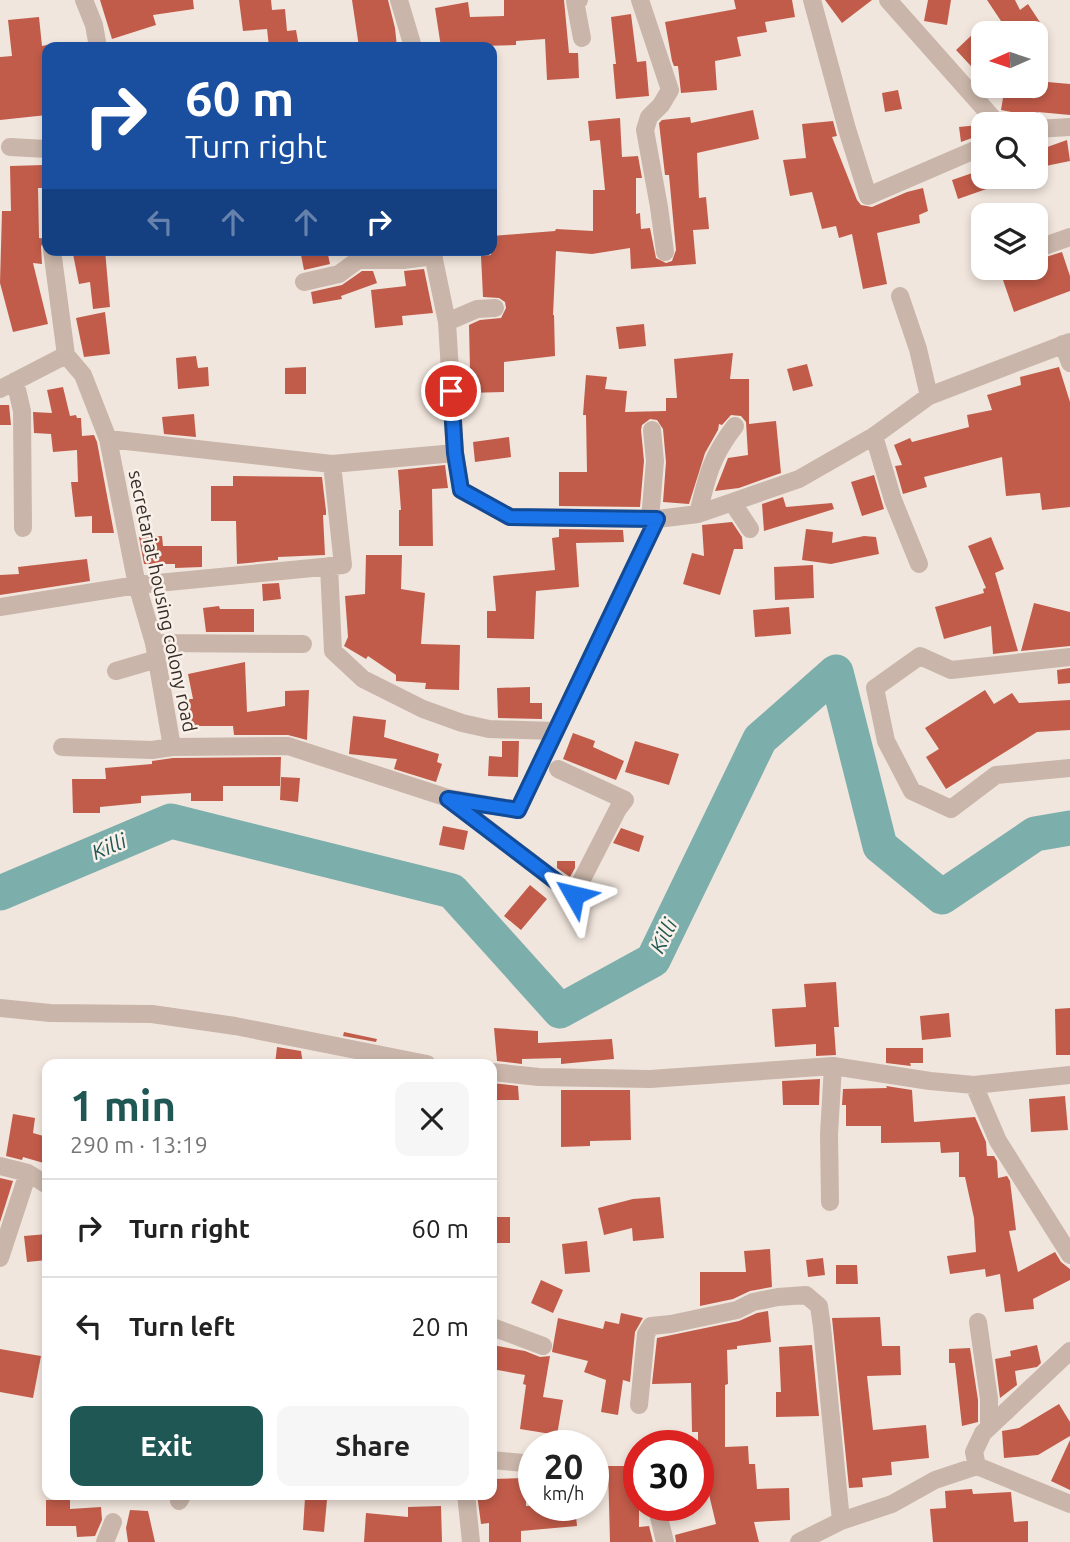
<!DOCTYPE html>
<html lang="en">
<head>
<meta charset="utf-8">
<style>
  body { margin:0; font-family:Ubuntu,sans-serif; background:#f6f6f6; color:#222; height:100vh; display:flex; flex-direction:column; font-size:26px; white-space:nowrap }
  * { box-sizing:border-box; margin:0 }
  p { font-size:23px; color:#767676 }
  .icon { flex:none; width:38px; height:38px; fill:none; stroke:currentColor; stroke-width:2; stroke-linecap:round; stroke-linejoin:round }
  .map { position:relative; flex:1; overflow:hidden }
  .side { position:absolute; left:42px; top:1059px; width:455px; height:441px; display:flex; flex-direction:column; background:#fff; border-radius:14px; box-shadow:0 4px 10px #0003 }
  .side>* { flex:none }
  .guide { position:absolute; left:42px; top:42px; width:455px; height:214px; border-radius:14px; box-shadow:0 4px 10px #0003; background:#1a4fa0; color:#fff; overflow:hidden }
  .needle { width:46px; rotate:267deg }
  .fabs { position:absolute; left:971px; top:21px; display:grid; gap:14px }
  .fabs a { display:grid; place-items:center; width:77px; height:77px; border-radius:14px; background:#fff; box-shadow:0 4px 10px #0003; font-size:35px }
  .speed { position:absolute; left:518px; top:1430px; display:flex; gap:14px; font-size:35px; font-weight:700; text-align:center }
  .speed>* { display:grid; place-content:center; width:91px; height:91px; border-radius:50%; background:#fff; box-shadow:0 4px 10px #0003; line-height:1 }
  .speed small { font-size:18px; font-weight:400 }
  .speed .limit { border:10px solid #d22; background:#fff; color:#111 }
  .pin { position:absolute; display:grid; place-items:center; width:60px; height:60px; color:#fff; margin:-30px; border:4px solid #fff; border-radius:50%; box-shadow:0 2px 7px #0007 }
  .me { position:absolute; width:77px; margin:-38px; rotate:307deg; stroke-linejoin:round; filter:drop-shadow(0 0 5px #0008) }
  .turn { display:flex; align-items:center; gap:24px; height:147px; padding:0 28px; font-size:32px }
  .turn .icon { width:91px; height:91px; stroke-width:2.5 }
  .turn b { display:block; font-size:49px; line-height:60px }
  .lanes { display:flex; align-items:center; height:66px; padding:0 28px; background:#0003; justify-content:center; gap:35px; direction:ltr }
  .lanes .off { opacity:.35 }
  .round { display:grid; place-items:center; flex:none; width:74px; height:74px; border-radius:14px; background:#f6f6f6 }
  .head { display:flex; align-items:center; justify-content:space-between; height:119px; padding:0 28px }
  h1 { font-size:42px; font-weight:600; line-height:52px; color:#1f5755 }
  .action { display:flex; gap:14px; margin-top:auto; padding:14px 28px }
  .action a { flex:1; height:80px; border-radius:14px; background:#1f5755; color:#fff; font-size:28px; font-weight:600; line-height:80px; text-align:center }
  .action a+a { background:#f6f6f6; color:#222 }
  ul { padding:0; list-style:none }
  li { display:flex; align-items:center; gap:21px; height:98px; padding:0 28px; border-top:2px solid #e0e0e0 }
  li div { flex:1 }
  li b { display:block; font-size:26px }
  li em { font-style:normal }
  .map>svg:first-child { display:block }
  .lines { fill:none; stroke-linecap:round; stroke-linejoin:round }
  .river { stroke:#7caeab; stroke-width:35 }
  .building { fill:#c25c4a }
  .street { stroke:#c9b5a9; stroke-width:18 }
  .route-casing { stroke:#114b97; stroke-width:18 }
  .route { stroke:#1a73e8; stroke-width:12 }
  .labels { text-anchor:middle; stroke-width:5; stroke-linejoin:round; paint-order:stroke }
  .street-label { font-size:19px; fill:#362c28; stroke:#f9f0e9 }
  .water-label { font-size:21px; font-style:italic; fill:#1f5755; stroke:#f9f0e9 }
</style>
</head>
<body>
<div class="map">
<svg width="1070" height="1542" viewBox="0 0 1070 1542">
  <rect width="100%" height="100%" fill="#f1e6dd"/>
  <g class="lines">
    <path class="river" d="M0 893 171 821 452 891 560 1011 653 960 760 739 836 672 880 846 942 897 1035 834 1070 828"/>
  </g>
  <path class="building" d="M100 0H193L194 9 153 15 156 25 112 39Z
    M239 0H271L272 10 285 9 287 31 296 30 299 47H269L267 29 243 31Z
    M352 0H388L395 28 397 47H359Z
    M504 0H564L569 53H578L579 78 547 80 545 39 516 41V45L441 47 435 8 468 2 470 17 504 16Z
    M734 0H792L795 17 765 22 767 32 737 37 741 56 715 61 717 90 681 93 678 66H674L672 61 665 22 736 9Z
    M825 0H872L842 23Z
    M928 0H951L947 25 924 21Z
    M987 0H1015L1020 10 1028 4 1047 33H1009Z
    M631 14 637 62 646 61 649 96 616 99 613 64H616L611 17Z
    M39 17 42 46 47 45V115L0 120V57L12 56 8 20Z
    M975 32 984 42V80L956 50Z
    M1036 81 1070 84V115L1038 112V117L1001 110 1005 86H1022L1034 99 1030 86H1036Z
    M898 90 902 109 885 112 882 93Z
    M753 110 759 139 697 153 699 198 706 197 709 229 693 230 696 264 631 269 630 248 592 254 556 251 553 315H554L555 356 504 362V392L467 393 466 370H470L469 325 480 320 501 318 506 308 505 302 499 298 483 297 481 256 491 255 492 236 555 231 556 229 593 231V190H605L600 140 590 141 588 121 620 118 622 157 638 156 642 178H636V214L640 213 641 229 650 228 656 258 666 263 672 261 676 250 669 175H665L659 123 662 120 690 117 691 123Z
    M833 121 837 136 832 137 857 200 861 205 872 207 907 192 923 188 928 211 919 215 920 223 877 233 887 284 863 289 852 234 839 238 836 226 822 229 812 192 790 196 783 160 806 158 802 124Z
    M978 125 980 135 961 142 959 127Z
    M1067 140 1070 161 1036 168V151Z
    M44 165V188H38L39 238 47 239 41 246 42 264 33 263 48 324 13 332 0 283 2 211H11L10 166Z
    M984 169V177H1014L1015 179 958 199 952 180Z
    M92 250H105L110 307 93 309 90 282 79 284 73 254Z
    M300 250H327L330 264 304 270Z
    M1062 252 1070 276V291L1014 312 1003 280 1036 268V260Z
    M424 269 433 313 402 316 403 325 375 328 371 290 406 286 404 271Z
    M362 271H373L377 283 341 296 342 299 313 304 311 292 342 285Z
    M105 312 110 354 84 357 76 318Z
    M644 324 646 346 619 349 616 327Z
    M733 353 730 379H749V424L776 421 781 473 739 488 715 491 728 458 748 455 746 422 741 416 731 415 722 425 719 424 718 430 705 453 689 504 663 502 666 462 663 429 657 420 650 419 642 425 641 430 644 461 640 507 559 506V472H587L586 415H583L586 375 607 377 605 389 627 391 625 412 666 411V398H677L674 359Z
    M196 356 198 368 208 367 209 386 178 389 176 358Z
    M807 364 813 386 793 391 787 369Z
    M306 367V394H285V368Z
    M1059 367 1070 402V507L1042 510 1040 493 1006 496 1002 457 924 477 927 487 903 494 895 466 902 465 894 445 910 438 912 442 969 427 967 415 992 410 987 395 1021 385 1020 377Z
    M63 387 70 416 76 415 77 418H81L82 436 94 435 97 442 114 533H92V516L75 517 71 482H78L77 450 53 452 51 434 34 433 33 412 52 413 47 390Z
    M0 405H9L11 425H0Z
    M194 414 196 437 164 434 162 417Z
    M509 437 511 457 475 462 473 442Z
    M445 465 448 488 432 489 433 546H399V510H401L398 470Z
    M874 475 884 509 862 516 851 482Z
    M233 476 322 477 326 511V515H323L325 555 278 557V560L237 564 236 521H211V486H233Z
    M783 497 786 507 832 503 834 509 764 531 762 504Z
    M732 522 742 537 743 549H734L720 595 683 584 692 553 704 556 702 525Z
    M559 529 623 530 624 542 576 543 579 587 536 591 534 639 487 638V611H496L493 576 555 570 552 538 559 537Z
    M806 529 833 532 832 543 864 536 876 537 879 554 831 564 802 560Z
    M162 536 163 546H202V567L175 568V564H144L139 537Z
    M991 537 1004 569 995 573 1018 651 993 654 991 626 944 639 935 607 984 593 983 589 986 588 968 546Z
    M366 555H402L401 589 425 593 421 644 460 645 459 690 425 689 426 683 396 681V675L368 656 366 659 344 646 348 637 345 596 365 594Z
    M87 559 90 581 0 595V575L19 574 18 567Z
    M813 565 814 598 775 600 774 567Z
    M279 583 281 599 263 601 262 584Z
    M1034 603 1070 612V646L1021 651Z
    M219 606 220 609H254V632H206L203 608Z
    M789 607 791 634 755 637 753 610Z
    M245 662 247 712 285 706V691L309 690 307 740 288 735H234L233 726H184V699H193L188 674Z
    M1070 668V683L1058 684 1057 670Z
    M530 687V703H542V719L498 718 497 688Z
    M985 690 994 704 1012 693 1019 703 1070 700V730L1037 732 946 789 926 757 939 749 925 728Z
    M353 716 386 720 384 737 439 754 437 762 442 764 436 782 394 769 397 759 349 754Z
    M573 733 595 741 593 747 624 761 616 780 563 759Z
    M502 741H519L518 777 488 776 489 756 502 757Z
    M635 741 679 754 669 785 625 772Z
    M281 757 280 786H223V801H191V793L141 796V803L100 807V813H73L72 779H106L105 768 152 764V761L173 758Z
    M281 777 300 778 298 802 280 800Z
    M443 826 468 831 464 850 439 845Z
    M621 828 644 836 639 852 613 843Z
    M557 861H575V868L570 877 557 868Z
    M530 885 547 899 521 930 504 916Z
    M836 982 839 1027H834L836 1055 816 1056V1044L775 1047 772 1009 806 1007 804 984Z
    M1070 1008V1055H1056L1055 1009Z
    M949 1013 951 1037 922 1040 920 1016Z
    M494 1028 538 1031V1043L612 1039 614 1059 561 1064V1058L522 1059V1064L497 1061Z
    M344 1032 377 1039 376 1042 343 1036Z
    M277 1047 301 1051 303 1064H275Z
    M886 1048H923V1063H910L911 1066 886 1063Z
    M820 1079 819 1105H783L782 1081Z
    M492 1083 518 1086 519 1100H492Z
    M886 1086 912 1090 914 1122 975 1117 986 1142 987 1156H994L997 1161 998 1178 1007 1176 1010 1181 1016 1230 1009 1231 1018 1272 1055 1252 1061 1262 1070 1269V1280L1033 1299 1034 1309 1005 1312 1000 1274 986 1277 985 1269 950 1274 947 1256 976 1252 974 1218 965 1177H959V1152L941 1153 940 1142 881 1143V1126H846V1105H842L843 1089 887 1088Z
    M561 1090H630L631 1140 590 1141V1146L561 1147Z
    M1065 1096 1068 1130 1031 1132 1029 1099Z
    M13 1114 35 1118 33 1133 47 1137V1164L23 1157 22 1160 6 1156Z
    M0 1178 13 1181 0 1222Z
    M660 1197 664 1238 633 1241 632 1228 604 1235 598 1208 633 1199Z
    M492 1217H510V1243H492Z
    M47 1234V1260L27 1262 24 1236Z
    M587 1241 590 1272 565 1274 562 1244Z
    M770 1249 772 1287 750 1291 733 1299 700 1306V1272H746L744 1251Z
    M823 1258 825 1275 808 1277 806 1260Z
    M836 1265H857L858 1284H836Z
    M541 1280 563 1290 553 1313 531 1303Z
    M768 1311 771 1342 737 1346V1349L727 1350 728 1384 725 1385V1447L748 1446 749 1464H755L757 1489 789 1488 790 1520 754 1522 759 1542H676L675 1535 716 1524 707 1486 698 1487V1432H692L691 1383 652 1384 657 1338 739 1321 757 1313Z
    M621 1313 643 1318 635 1332 630 1382 623 1380 618 1415 601 1412 606 1380 584 1372 588 1361 552 1352 558 1318 603 1329 605 1321 619 1324Z
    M880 1317 882 1346H900L901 1375 867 1376 873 1430 926 1425 929 1458 891 1462 892 1475 862 1478 863 1487 849 1488 832 1318Z
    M492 1345 525 1351 540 1357 550 1356 543 1397 563 1400 557 1435 520 1429 526 1385 523 1384 525 1375 492 1369Z
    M812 1345 819 1416 776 1417V1392H781L779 1347Z
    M1037 1345 1041 1363 1037 1367 1015 1371 1017 1385 1000 1398 995 1359 1011 1356 1010 1351Z
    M970 1348 978 1400V1422L962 1426 955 1363H949V1349Z
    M0 1349 41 1356 33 1398 0 1392Z
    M1059 1404 1070 1422V1436L1038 1455 1004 1458 1002 1431 1019 1428Z
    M1070 1440V1490L1051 1481Z
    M608 1466H639V1527L649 1526 653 1542H610Z
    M526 1478V1506L575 1505 577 1526 521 1531V1542H489V1523L481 1524 477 1494H492V1479Z
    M972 1489 973 1494 1011 1492 1014 1522 1028 1521V1542H933L930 1509 946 1508 945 1491Z
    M305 1498 327 1500 324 1532 303 1530Z
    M46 1500H70V1509L101 1507 102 1520 95 1536 77 1537 76 1526H46Z
    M441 1506 442 1542H364L366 1513 408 1517V1507Z
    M130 1510 148 1511 155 1542H128L126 1528Z"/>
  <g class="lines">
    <path class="street" d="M84 0 94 25 98 47
      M399 0 413 47
      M579 0 575 1 582 38
      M640 0 670 90 661 105 649 117 645 130 659 207 665 252
      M812 0 847 129 868 196 984 146
      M888 0 998 124
      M1036 129 1070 127
      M10 147 47 149
      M1036 249 1070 237
      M432 250 447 322 455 453 461 490 510 517 657 519 698 514 799 479 874 436 929 396 1070 342
      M304 282 339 274 358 260H403L434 256
      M900 296 918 349 929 396
      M447 322 477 309 495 308
      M1063 344 1070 363
      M66 355 83 375 108 439 137 585 154 643 172 747 288 746 448 798 518 810 657 519
      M15 381 22 411 23 528
      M0 389 66 355 52 250
      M874 436 893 500 919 564
      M108 439 332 464
      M732 502 750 529
      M698 514C707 476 711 457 735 426
      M650 519 655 461 652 430
      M329 566 333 651 363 679 423 709 462 723 489 729 554 731
      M0 607 137 585 343 565 332 464 455 453
      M154 643 303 644
      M1070 657 951 670 920 656 875 688 886 741 912 791 951 809 996 775 1070 768
      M116 671 157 659
      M62 747 152 750 172 747
      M449 799 574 895 618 809 625 800 558 769
      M0 1008 50 1013 152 1014 235 1026 427 1064
      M492 1072 539 1077 650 1079 833 1066 930 1081 974 1085 1070 1075
      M974 1085 998 1141 1070 1255
      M0 1166 28 1173 47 1185
      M830 1202 829 1134 833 1066
      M0 1258 28 1173
      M978 1322 989 1399V1427
      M492 1327 543 1346
      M639 1405 646 1334 651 1326 671 1324 737 1310 753 1302 778 1297 806 1295 819 1306 822 1327 841 1521
      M492 1460 534 1464
      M977 1466 974 1452 983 1433 1070 1351
      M466 1494 471 1542
      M179 1501 183 1494
      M657 1509 665 1542
      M105 1542 113 1522
      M799 1542 841 1521 892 1504 935 1480 977 1466 1070 1504"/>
  </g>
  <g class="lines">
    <g class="route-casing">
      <path id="route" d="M451 391 455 453 461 490 510 517 657 519 518 810 448 799 574 895"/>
    </g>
    <use href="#route" class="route"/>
  </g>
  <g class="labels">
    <g class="street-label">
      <text transform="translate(163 601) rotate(78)" y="7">secretariat housing colony road</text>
    </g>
    <g class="water-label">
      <text transform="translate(109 847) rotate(-23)" y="7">Killi</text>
      <text transform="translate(664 936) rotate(-63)" y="7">Killi</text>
    </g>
  </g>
</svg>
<div class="fabs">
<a><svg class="needle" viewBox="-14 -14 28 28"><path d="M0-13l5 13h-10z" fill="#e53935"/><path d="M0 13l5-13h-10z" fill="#767676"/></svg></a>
<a><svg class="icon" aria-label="search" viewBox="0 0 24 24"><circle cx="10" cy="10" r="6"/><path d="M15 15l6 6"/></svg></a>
<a><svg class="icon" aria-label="layers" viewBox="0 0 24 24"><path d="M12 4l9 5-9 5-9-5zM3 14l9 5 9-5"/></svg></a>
</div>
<div class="speed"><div>20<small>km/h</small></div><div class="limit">30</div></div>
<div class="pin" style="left:451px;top:391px;background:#d93025"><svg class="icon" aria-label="arrive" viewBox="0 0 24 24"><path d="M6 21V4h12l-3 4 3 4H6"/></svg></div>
<svg class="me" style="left:574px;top:895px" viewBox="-20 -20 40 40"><path d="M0-17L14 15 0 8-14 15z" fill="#1a73e8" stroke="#fff" stroke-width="4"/></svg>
<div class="guide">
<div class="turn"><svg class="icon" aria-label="right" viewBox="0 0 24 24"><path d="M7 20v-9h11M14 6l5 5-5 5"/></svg><div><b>60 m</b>Turn right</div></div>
<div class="lanes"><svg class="icon off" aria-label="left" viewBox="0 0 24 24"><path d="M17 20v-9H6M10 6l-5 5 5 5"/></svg><svg class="icon off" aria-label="ahead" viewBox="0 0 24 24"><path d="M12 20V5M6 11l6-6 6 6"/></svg><svg class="icon off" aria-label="ahead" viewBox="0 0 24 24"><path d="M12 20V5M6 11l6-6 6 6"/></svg><svg class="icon" aria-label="right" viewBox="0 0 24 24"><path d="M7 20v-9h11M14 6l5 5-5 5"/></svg></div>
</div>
<section class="side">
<div class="head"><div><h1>1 min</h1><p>290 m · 13:19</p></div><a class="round"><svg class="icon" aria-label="close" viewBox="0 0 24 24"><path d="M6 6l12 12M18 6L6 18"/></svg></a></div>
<ul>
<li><svg class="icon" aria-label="right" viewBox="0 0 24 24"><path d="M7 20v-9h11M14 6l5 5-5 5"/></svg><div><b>Turn right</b></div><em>60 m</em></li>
<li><svg class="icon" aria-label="left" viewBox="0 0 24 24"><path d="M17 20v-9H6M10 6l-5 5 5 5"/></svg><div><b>Turn left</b></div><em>20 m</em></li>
</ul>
<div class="action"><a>Exit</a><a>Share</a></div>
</section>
</div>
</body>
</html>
